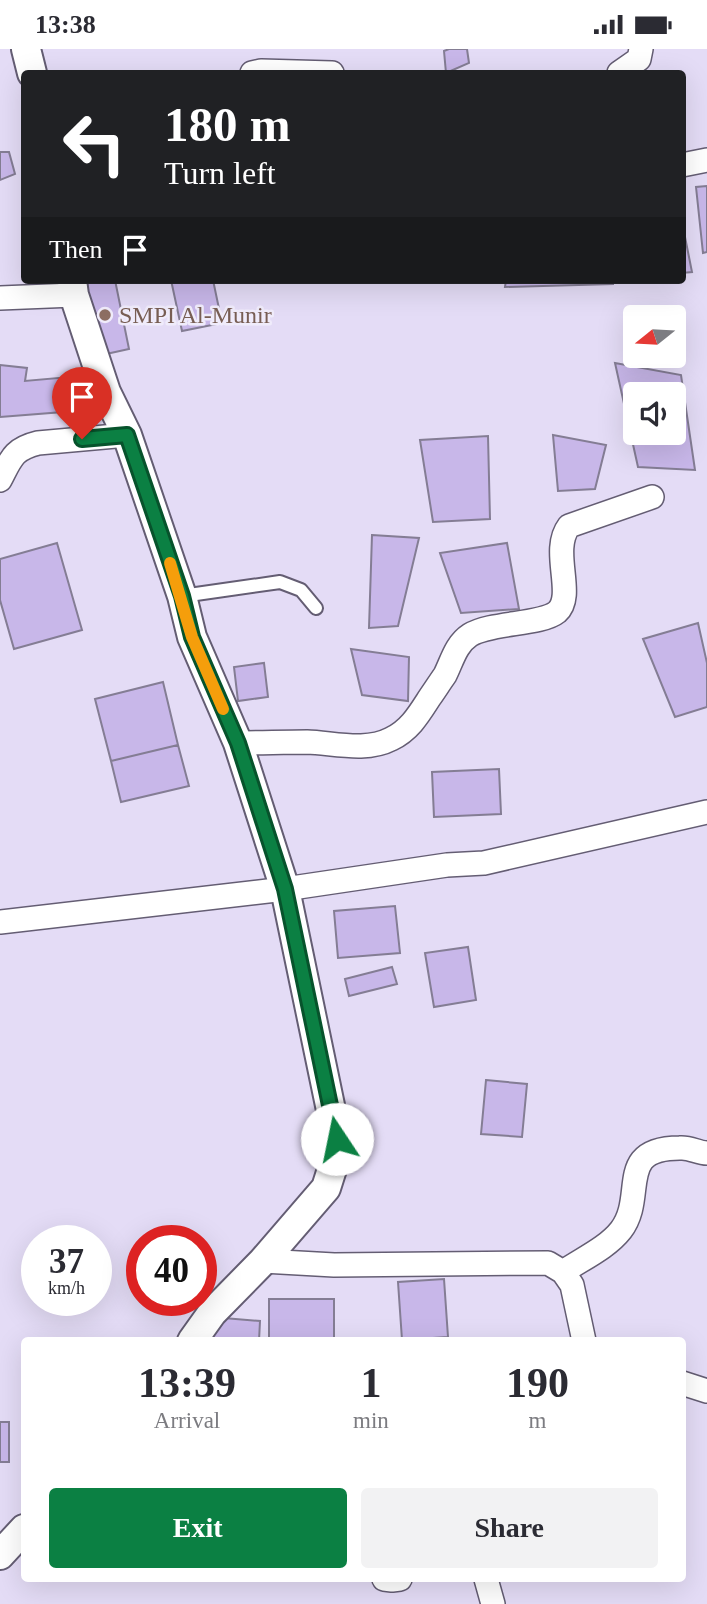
<!DOCTYPE html>
<html lang="en">
<head>
<meta charset="utf-8">
<style>
  body { margin:0; font-family:Georgia,serif; background:#f2f2f3; color:#2b2b33; height:100vh; display:flex; flex-direction:column; font-size:26px; white-space:nowrap }
  * { box-sizing:border-box; margin:0 }
  p { font-size:23px; color:#7c7c81 }
  .icon { flex:none; width:38px; height:38px; fill:none; stroke:currentColor; stroke-width:2; stroke-linecap:round; stroke-linejoin:round }
  .map { position:relative; flex:1; overflow:hidden }
  .details { position:absolute; left:21px; top:1288px; width:665px; height:245px; display:flex; flex-direction:column; background:#fff; border-radius:7px; box-shadow:0 7px 28px #0002 }
  .details>* { flex:none }
  .top-card { position:absolute; left:21px; top:21px; width:665px; height:214px; border-radius:7px; box-shadow:0 7px 28px #0002; background:#202124; color:#fff; overflow:hidden }
  .needle { width:46px; rotate:252deg }
  .controls { position:absolute; left:623px; top:256px; display:grid; gap:14px }
  .controls a { display:grid; place-items:center; width:63px; height:63px; border-radius:7px; background:#fff; box-shadow:0 7px 28px #0002; font-size:35px }
  .speed { position:absolute; left:21px; top:1176px; display:flex; gap:14px; font-size:35px; font-weight:700; text-align:center }
  .speed>* { display:grid; place-content:center; width:91px; height:91px; border-radius:50%; background:#fff; box-shadow:0 7px 28px #0002; line-height:1 }
  .speed small { font-size:18px; font-weight:400 }
  .speed .limit { border:10px solid #d22; background:#fff; color:#111 }
  .pin { position:absolute; display:grid; place-items:center; width:60px; height:60px; color:#fff; margin:-72px -30px; border-radius:50% 50% 50% 0; rotate:-45deg; box-shadow:0 0 7px #0007 }
  .pin .icon { rotate:45deg }
  .me { position:absolute; width:77px; margin:-38px; rotate:349deg; stroke-linejoin:round; filter:drop-shadow(0 0 5px #0008) }
  .turn { display:flex; align-items:center; gap:24px; height:147px; padding:0 28px; font-size:32px }
  .turn .icon { width:91px; height:91px; stroke-width:2.5 }
  .turn b { display:block; font-size:49px; line-height:60px }
  .then { display:flex; align-items:center; height:66px; padding:0 28px; background:#0003; gap:14px; font-size:26px }
  .eta { display:flex; justify-content:space-evenly; align-items:center; height:119px; text-align:center }
  .eta b { font-size:42px; font-weight:600; line-height:49px }
  .button { display:flex; gap:14px; margin-top:auto; padding:14px 28px }
  .button a { flex:1; height:80px; border-radius:7px; background:#0b8043; color:#fff; font-size:28px; font-weight:600; line-height:80px; text-align:center }
  .button a+a { background:#f2f2f3; color:#2b2b33 }
  .status { display:flex; justify-content:space-between; align-items:center; height:49px; padding:0 35px; background:#fff; direction:ltr }
  .status svg { height:19px; fill:currentColor }
  .map>svg:first-child { display:block }
  .building { fill:#c8b7e9; stroke:#847d94; stroke-width:2; fill-rule:evenodd }
  .lines { fill:none; stroke-linecap:round; stroke-linejoin:round }
  .service-casing { stroke:#645d73; stroke-width:16 }
  .minor-casing { stroke:#645d73; stroke-width:26 }
  .tertiary-casing { stroke:#645d73; stroke-width:32 }
  .service { stroke:#fff; stroke-width:12 }
  .minor { stroke:#fff; stroke-width:23 }
  .tertiary { stroke:#fff; stroke-width:28 }
  .route-casing { stroke:#07532c; stroke-width:18 }
  .route { stroke:#0b8043; stroke-width:12 }
  .slow { stroke:#f59e0b; stroke-width:12 }
  .education-dot { fill:#8d6e63; stroke:#f0ecfb; stroke-width:2.5 }
  .labels { text-anchor:middle; stroke-width:5; stroke-linejoin:round; paint-order:stroke }
  .education-label { font-size:24px; fill:#785e54; stroke:#f0ecfb; text-anchor:start }
</style>
</head>
<body>
<div class="status"><b>13:38</b><svg viewBox="0 0 49 12"><path d="M0 12V9h3v3zM5 12V6h3v6zM10 12V3h3v9zM15 12V0h3v12zM26 1h20v11H26zM47 4h2v5h-2z"/></svg></div>
<div class="map">
<svg width="707" height="1555" viewBox="0 0 707 1555">
  <rect width="100%" height="100%" fill="#e4dcf6"/>
  <path class="building" d="M449 0H467L469 14 446 24 444 2Z
    M0 103H9L15 125 0 131Z
    M707 137V203L703 204 696 138Z
    M682 173 692 223 682 224Z
    M82 231H115L129 300 97 307Z
    M171 231H213L222 274 182 282Z
    M506 231H613V235L505 238Z
    M615 314 681 326 695 421 638 418ZM635 345H674V383H635Z
    M0 316 27 319 25 332 69 328 63 363 0 368Z
    M553 386 606 396 595 440 558 442Z
    M488 387 490 470 433 473 420 391Z
    M372 486 419 489 398 577 369 579Z
    M57 494 82 581 14 600 0 551V510Z
    M507 494 519 560 461 564 440 504Z
    M698 574 707 614V658L675 668 643 590Z
    M351 600 409 608 408 652 362 646Z
    M264 614 268 648 238 652 234 618Z
    M163 633 178 696 111 712 95 650Z
    M178 696 189 737 121 753 111 712Z
    M499 720 501 765 434 768 432 723Z
    M395 857 400 904 338 909 334 862Z
    M468 898 476 951 434 958 425 904Z
    M392 918 397 935 349 947 345 930Z
    M486 1031 527 1035 522 1088 481 1085Z
    M444 1230 448 1288 402 1291 398 1233Z
    M269 1250H334V1292H269Z
    M212 1268 260 1272 259 1292H210Z
    M0 1373H9V1413H0Z"/>
  <g class="lines">
    <g class="service-casing">
      <path id="service" d="M182 547 280 533 301 541 316 559"/>
    </g>
    <g class="minor-casing">
      <path id="minor" d="M252 24 261 22 332 24
        M619 24 639 10 641 0
        M682 116 707 111
        M0 249 74 246
        M0 431C11 410 13 400 38 394L127 386
        M238 694C261 694 284 693 307 693 334 694 366 703 391 690 410 681 419 665 430 648 435 641 440 633 445 626 452 612 456 595 470 586 491 573 541 576 557 563 576 546 550 502 569 477L652 448
        M0 873 285 840 447 816 484 814 707 763
        M263 1212 334 1216 548 1214 563 1223 572 1236 584 1292
        M563 1223C582 1210 607 1199 621 1181 647 1147 614 1099 680 1099 690 1098 698 1104 707 1104
        M682 1334 707 1342
        M384 1530 392 1531 400 1530
        M486 1530 493 1555"/>
    </g>
    <g class="tertiary-casing">
      <path id="tertiary" d="M26 0 32 24
        M72 231 74 246 106 343 127 386 182 547 192 588 238 694 285 840 337 1090 333 1117 326 1139 263 1212 212 1264 192 1292
        M0 1506 24 1480"/>
    </g>
    <use href="#service" class="service"/>
    <use href="#minor" class="minor"/>
    <use href="#tertiary" class="tertiary"/>
  </g>
  <g class="lines">
    <g class="route-casing">
      <path id="route" d="M82 390 127 386 182 547 192 588 238 694 285 840 337 1090"/>
    </g>
    <use href="#route" class="route"/>
    <path class="slow" d="M170 514 192 588 223 660"/>
  </g>
  <circle class="education-dot" cx="105" cy="266" r="7"/>
  <g class="labels">
    <g class="education-label">
      <text x="119" y="274">SMPI Al-Munir</text>
    </g>
  </g>
</svg>
<div class="controls">
<a><svg class="needle" viewBox="-14 -14 28 28"><path d="M0-13l5 13h-10z" fill="#e53935"/><path d="M0 13l5-13h-10z" fill="#7c7c81"/></svg></a>
<a><svg class="icon" aria-label="sound" viewBox="0 0 24 24"><path d="M4 9h4l5-4v14l-5-4H4zM17 9q2 3 0 6"/></svg></a>
</div>
<div class="speed"><div>37<small>km/h</small></div><div class="limit">40</div></div>
<div class="pin" style="left:82px;top:390px;background:#d93025"><svg class="icon" aria-label="arrive" viewBox="0 0 24 24"><path d="M6 21V4h12l-3 4 3 4H6"/></svg></div>
<svg class="me" style="left:337px;top:1090px" viewBox="-20 -20 40 40"><circle r="19" fill="#fff"/><path d="M0-13L10 11 0 6-10 11z" fill="#0b8043"/></svg>
<div class="top-card">
<div class="turn"><svg class="icon" aria-label="left" viewBox="0 0 24 24"><path d="M17 20v-9H6M10 6l-5 5 5 5"/></svg><div><b>180 m</b>Turn left</div></div>
<div class="then">Then<svg class="icon" aria-label="arrive" viewBox="0 0 24 24"><path d="M6 21V4h12l-3 4 3 4H6"/></svg></div>
</div>
<section class="details">
<div class="eta">
<div><b>13:39</b><p>Arrival</p></div>
<div><b>1</b><p>min</p></div>
<div><b>190</b><p>m</p></div>
</div>
<div class="button"><a>Exit</a><a>Share</a></div>
</section>
</div>
</body>
</html>
